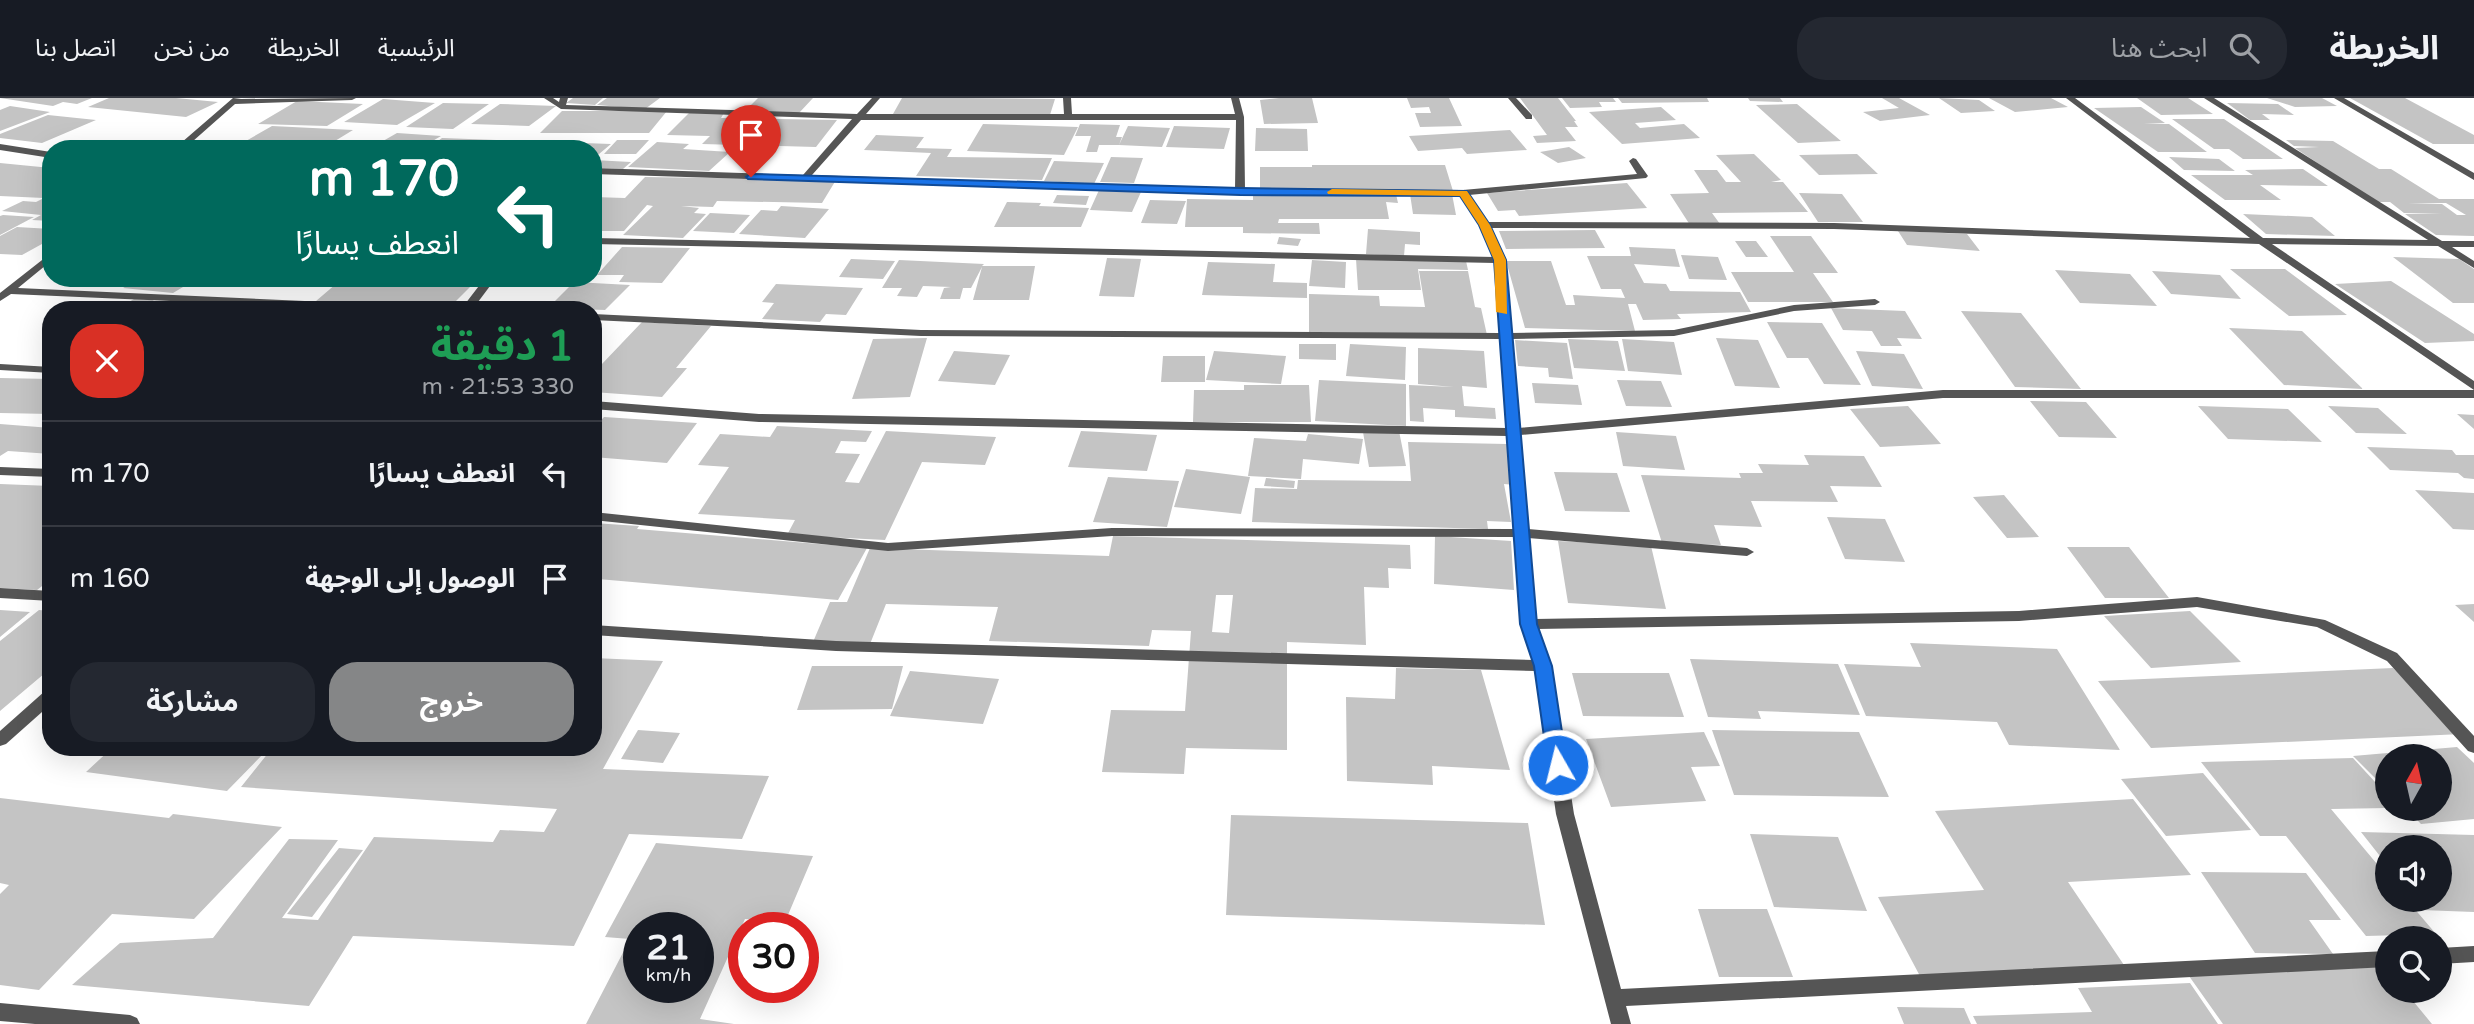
<!DOCTYPE html>
<html lang="ar">
<head>
<meta charset="utf-8">
<style>
  body { margin:0; font-family:"Varela Round","Noto Sans Arabic",sans-serif; background:#242831; color:#f1f3f6; direction:rtl; height:100vh; display:flex; flex-direction:column; font-size:26px; white-space:nowrap }
  * { box-sizing:border-box; margin:0 }
  p { font-size:23px; color:#9ea1a6 }
  .icon { flex:none; width:38px; height:38px; fill:none; stroke:currentColor; stroke-width:2; stroke-linecap:round; stroke-linejoin:round }
  .map { position:relative; flex:1; overflow:hidden; direction:ltr }
  .drawer { position:absolute; left:42px; top:203px; width:560px; height:455px; display:flex; flex-direction:column; background:#171b24; border-radius:28px; box-shadow:0 7px 28px #0002; direction:rtl }
  .drawer>* { flex:none }
  .top-card { position:absolute; left:42px; top:42px; width:560px; height:147px; border-radius:28px; box-shadow:0 7px 28px #0002; direction:rtl; background:#00695c; color:#fff; overflow:hidden }
  .needle { width:46px; rotate:8deg }
  .fabs { position:absolute; left:2375px; top:646px; display:grid; gap:14px }
  .fabs a { display:grid; place-items:center; width:77px; height:77px; border-radius:50%; background:#171b24; box-shadow:0 7px 28px #0002; font-size:35px }
  .speed { position:absolute; left:623px; top:814px; display:flex; gap:14px; font-size:35px; font-weight:700; text-align:center }
  .speed>* { display:grid; place-content:center; width:91px; height:91px; border-radius:50%; background:#171b24; box-shadow:0 7px 28px #0002; line-height:1 }
  .speed small { font-size:18px; font-weight:400 }
  .speed .limit { border:10px solid #d22; background:#fff; color:#111 }
  .pin { position:absolute; display:grid; place-items:center; width:60px; height:60px; color:#fff; margin:-72px -30px; border-radius:50% 50% 50% 0; rotate:-45deg; box-shadow:0 0 7px #0007 }
  .pin .icon { rotate:45deg }
  .me { position:absolute; width:77px; margin:-38px; rotate:352deg; stroke-linejoin:round; filter:drop-shadow(0 0 5px #0008) }
  .turn { display:flex; align-items:center; gap:24px; height:147px; padding:0 28px; font-size:32px }
  .turn .icon { width:91px; height:91px; stroke-width:2.5 }
  .turn b { display:block; font-size:49px; line-height:60px }
  .round { display:grid; place-items:center; flex:none; width:74px; height:74px; border-radius:28px; background:#242831 }
  .head { display:flex; align-items:center; justify-content:space-between; height:119px; padding:0 28px }
  h1 { font-size:42px; font-weight:700; line-height:52px; color:#1e9e55 }
  .action { display:flex; gap:14px; margin-top:auto; padding:14px 28px }
  .action a { flex:1; height:80px; border-radius:28px; background:#858687; color:#fff; font-size:28px; font-weight:700; line-height:80px; text-align:center }
  .action a+a { background:#242831; color:#f1f3f6 }
  ul { padding:0; list-style:none }
  li { display:flex; align-items:center; gap:21px; height:105px; padding:0 28px; border-top:2px solid #363941 }
  li div { flex:1 }
  li b { display:block; font-size:26px }
  li em { font-style:normal }
  header { display:flex; align-items:center; gap:42px; box-sizing:border-box; height:98px; padding:0 35px; background:#171b24; border-bottom:2px solid #363941 }
  header strong { font-size:33px }
  nav { display:flex; gap:38px; margin-inline-start:auto; font-size:24px }
  .search { width:490px; height:63px; background:#242831; display:flex; align-items:center; gap:18px; box-sizing:border-box; padding:0 24px; border-radius:28px; color:#9ea1a6; font-size:26px }
  .map>svg:first-child { display:block }
  .building { fill:#c4c4c4; fill-rule:evenodd }
  .lines { fill:none; stroke-linecap:round; stroke-linejoin:round }
  .minor { fill:#555; fill-rule:evenodd }
  .route { fill:#1a73e8; stroke:#114b97; stroke-width:2 }
  .slow { fill:#f59e0b }
</style>
</head>
<body>
<header>
<strong>الخريطة</strong>
<div class="search"><svg class="icon" aria-label="search" viewBox="0 0 24 24"><circle cx="10" cy="10" r="6"/><path d="M15 15l6 6"/></svg>ابحث هنا</div>
<nav><a>الرئيسية</a><a>الخريطة</a><a>من نحن</a><a>اتصل بنا</a></nav>
</header>
<div class="map">
<svg width="2474" height="926" viewBox="0 0 2474 926">
  <rect width="100%" height="100%" fill="#fff"/>
  <path class="building" d="M0 0H92L77 6 63 4 53 8Z
    M109 0H176L218 4 186 19 88 9Z
    M573 0H603L595 7 566 5Z
    M607 0H660L645 11 597 7Z
    M758 0H813L799 15 745 13Z
    M902 0H964L1055 1 1049 20 893 16Z
    M1279 0H1312L1318 25 1264 26 1260 2Z
    M1407 0H1449L1462 28 1420 29 1415 15H1431L1429 9 1411 10Z
    M1520 0H1558L1576 23H1574L1578 29H1565L1576 43 1537 45 1533 38 1547 37Z
    M1562 0H1613L1616 4H1599L1602 9 1570 10Z
    M1618 0H1707L1709 4 1622 5Z
    M1748 0H1780L1783 4 1750 3Z
    M1882 0H1899L1930 17 1880 23 1863 14 1899 10Z
    M1939 0 1979 2 1995 13 1961 15Z
    M1989 0H2051L2068 9 2015 14Z
    M2137 0H2188L2213 16 2161 17Z
    M2267 0H2322L2337 8 2295 9Z
    M2350 0H2405L2474 37V46H2433Z
    M383 1 435 5 397 27 344 24Z
    M297 3 363 6 327 28 258 26Z
    M443 5 489 6 453 31 406 29Z
    M2227 5 2278 6 2294 17 2262 16 2270 22H2250Z
    M500 6 556 8 529 28 471 26Z
    M1797 6 1841 43 1798 45 1756 7Z
    M10 8 50 14 0 33V12Z
    M1661 9 1676 22 1635 25 1640 30 1684 26 1700 40 1622 46 1589 14Z
    M2141 9 2165 25 2144 26H2169L2207 54H2158L2094 10Z
    M562 13H667L649 35H540Z
    M689 15H724L721 20 837 22 816 49 702 46 710 38 667 37Z
    M48 17 96 22 42 45 0 40V36Z
    M2172 21H2224L2283 61H2243L2229 51H2214Z
    M983 26 1078 29 1064 57 967 53Z
    M1080 26 1120 27 1116 39H1122L1119 47H1099L1097 54H1086L1091 38H1075Z
    M272 28 353 32 330 46 295 44 284 51H232Z
    M1128 28 1170 30 1162 49 1119 47Z
    M1174 28 1230 30 1224 51 1166 49Z
    M1256 30 1307 31 1308 53H1255Z
    M1510 32 1527 52 1467 56 1462 50 1418 53 1409 38Z
    M397 35 441 38 419 51H369Z
    M876 37 924 39 916 50 952 51 947 59 1052 60 1042 82 916 78 931 55 864 52Z
    M442 40 611 46 593 61V51H427Z
    M617 42H649L636 56H604Z
    M2286 42 2333 43 2379 71H2391L2439 101H2474V138L2436 137 2405 116H2442L2404 115 2390 104H2376L2295 50 2319 49 2294 48ZM2408 105H2446L2466 117H2457L2442 106Z
    M657 44 689 46 683 51 730 54 709 73 628 69Z
    M1569 49 1586 60 1558 65 1540 54Z
    M1754 56 1781 82 1771 84H1783L1808 114 1712 115 1720 126 1690 127 1670 96 1709 95 1694 72H1717L1726 84H1741L1716 57Z
    M1857 56 1878 76 1819 77 1799 57Z
    M1111 59 1143 60 1134 85 1100 84Z
    M2169 59 2219 61 2235 73 2184 72Z
    M593 62 631 64 623 71 593 70Z
    M1054 63 1104 65 1094 86 1044 83Z
    M0 65 51 70V123L32 122 41 117 2 113 23 103 36 104 44 100 0 98Z
    M1312 67H1445L1453 93 1260 92V69H1312Z
    M2303 71 2328 88 2260 87 2281 102H2225L2191 77H2253L2245 72Z
    M645 79 836 82 822 105 717 103 713 109 681 108 699 110 694 115 706 116 683 140 623 137 653 108 647 107 624 133H593V99L625 100Z
    M1627 85 1647 110 1519 118 1515 112 1498 113 1487 95Z
    M1099 92 1141 94 1132 114 1090 112Z
    M1799 95 1842 96 1863 124H1818Z
    M1253 96H1396L1398 105 1386 104 1389 121H1279L1278 125H1319L1320 136 1243 135V129H1185L1187 101 1253 102Z
    M1410 96H1452L1456 117 1413 116Z
    M1057 97 1089 98 1086 107 1053 105Z
    M1150 102 1186 103 1177 126 1141 125Z
    M1007 104 1041 105 1039 108 1089 110 1081 129H994Z
    M781 108 829 111 805 140 739 136 761 112 777 113Z
    M710 115 750 117 734 135 693 133Z
    M2243 116 2312 119 2335 138 2266 136Z
    M3 117 34 119 0 137V118Z
    M17 129 51 131V141L22 157 0 156V138Z
    M1368 131 1420 134V147L1405 146 1404 158 1366 156Z
    M1595 132 1605 150 1506 151 1499 133Z
    M1898 133 1967 136 1980 153 1907 147Z
    M1770 138H1811L1838 175H1813L1833 204H1748L1731 174H1794Z
    M1279 139 1301 141 1298 148 1277 146Z
    M1735 143H1756L1768 159H1746Z
    M622 149 690 150 662 185 619 184 624 177H597Z
    M1629 149 1675 151 1680 169 1634 166 1644 185 1666 186 1670 193 1740 194 1751 214 1677 216 1681 221 1643 222 1636 206H1628L1635 233 1525 230 1506 163H1551L1566 207H1575L1573 197 1625 200 1621 191H1601L1587 158H1631Z
    M1681 157 1718 159 1727 182 1689 181Z
    M2393 159 2459 161 2474 171V205H2453Z
    M1107 160 1141 161 1134 199 1099 198Z
    M851 161 895 163 883 181 839 179Z
    M1356 161 1466 163 1468 172 1418 171 1421 192H1358Z
    M899 162 984 166 982 168H1035L1029 202H973L982 169 971 190H963L960 201H940L944 190 951 189 923 188 917 199 897 198 902 190H882Z
    M1312 162 1346 164 1345 190 1309 188Z
    M1208 164 1275 166 1273 184 1307 185V200L1202 197Z
    M2230 171H2285L2347 217 2289 218Z
    M2055 172 2130 176 2157 208 2080 205Z
    M1419 173H1468L1475 209 1481 210 1487 237 1309 234V196L1379 198 1380 208 1425 209Z
    M2152 173 2220 177 2241 201 2171 196Z
    M141 180H198L173 195 123 190Z
    M343 180H479L453 206 316 203Z
    M2391 183 2474 236V243L2425 245 2335 186Z
    M574 184 630 187 605 212 548 210Z
    M776 186 863 190 846 217 826 216 820 224 762 221 774 205 762 204Z
    M134 201 154 202 138 212H115Z
    M1831 210 1905 213 1922 241 1897 240 1902 248H1881L1872 233 1843 232Z
    M1961 213 2021 215 2081 291 2015 289Z
    M642 224 711 228 676 270H687L662 299 593 294V267H601Z
    M1767 224 1822 225 1861 287 1824 286 1808 260H1787Z
    M2229 230 2302 233 2363 291 2284 287Z
    M927 240 910 299 852 301 873 241Z
    M1716 240 1758 242 1780 290 1735 288Z
    M1568 241 1618 243 1625 273 1574 270Z
    M1622 241 1674 244 1682 277 1628 273Z
    M1515 242 1567 245 1573 281 1549 279 1548 270 1518 268Z
    M1299 246H1336V262L1299 261Z
    M1350 246 1406 249 1405 282 1346 278Z
    M1418 250 1484 253 1487 290 1462 288 1464 308 1495 310 1496 321 1455 319V312L1423 310 1424 324 1410 323 1409 287 1454 289 1418 286Z
    M954 253 1010 257 995 287 938 283Z
    M1214 253 1286 258 1281 286 1206 282Z
    M1856 253 1904 256 1923 291 1872 288Z
    M1163 258H1205V284H1161Z
    M0 280 51 281V316L0 315Z
    M1319 282 1406 286V328L1315 323Z
    M1617 282 1661 283 1672 309 1626 308Z
    M1532 285 1578 287 1582 307 1535 305Z
    M1244 287H1309L1311 324H1193L1194 292H1244Z
    M2030 303 2086 304 2117 340 2059 339Z
    M1908 308 1941 346 1880 349 1850 311Z
    M2198 308 2288 311 2322 344 2228 341Z
    M2328 308 2378 310 2407 336 2356 335Z
    M2457 316 2474 317V331Z
    M604 319 697 325 667 365 593 359V331Z
    M0 326 51 330V356L8 353 0 358Z
    M777 328 872 333 866 344 841 343 835 355 860 356 845 384 859 385 886 333 996 339 985 367 922 364 885 442 787 437 795 422 698 416 729 369 698 367 720 336 770 339Z
    M1081 333 1157 337 1147 373 1068 369Z
    M1399 333 1406 368 1369 369 1363 334Z
    M1616 334 1676 338 1685 372 1623 368Z
    M1308 336 1363 341 1359 366 1303 361 1301 381 1248 378 1254 340 1306 343Z
    M1408 344 1507 346 1515 387 1504 386 1511 424 1487 423 1488 431 1252 424 1255 390 1297 391 1298 382 1411 383Z
    M2367 349 2452 352 2456 357H2474V381L2464 380 2458 375 2390 372Z
    M1804 357 1864 358 1882 389 1830 388 1838 404 1751 403 1762 429 1714 427 1721 447 1662 445 1641 377 1741 380 1739 375H1763L1758 366 1809 367Z
    M1186 371 1250 379 1241 416 1174 409Z
    M1554 374 1617 375 1630 414 1565 413Z
    M1108 379 1179 383 1167 429 1093 424Z
    M1266 380 1295 383 1294 390 1264 388Z
    M0 386 51 388V481L37 492 0 490Z
    M2415 392 2474 395V432L2453 431Z
    M2004 397 2039 439 2007 440 1973 399Z
    M1827 419 1885 421 1905 464 1845 461Z
    M593 425 639 428 637 431 867 450 838 502 598 481 593 487Z
    M1113 438 1410 447 1411 471 1388 470 1389 490 1364 489 1366 547 1287 544V652L1186 650 1184 676 1102 674 1111 612 1185 613 1191 533 1152 532 1149 548 989 543 998 509 886 506 870 546 813 544 830 504H847L870 450 1109 458ZM1216 497H1233L1229 535 1212 534Z
    M1435 438 1511 443 1514 492 1434 486Z
    M1558 443 1651 448 1666 511 1568 505Z
    M2067 449H2129L2169 500H2105Z
    M2474 506V524L2455 507Z
    M0 512 30 514 0 539Z
    M39 512 51 513V570L0 613V543Z
    M2190 513 2241 564 2151 570 2104 518Z
    M1910 545 2057 551 2120 652 2009 647 1997 624 1866 618 1844 566 1921 569Z
    M593 560 663 563 603 671 769 678 742 741 629 736 574 848 353 838 309 908 72 887 120 845 213 840 289 741 338 742 282 820 318 822 374 739 493 744 500 732 544 734 557 711 241 689 273 649H593Z
    M1690 561 1838 566 1860 617 1758 613 1761 621 1708 619Z
    M812 568H903L892 611 797 612Z
    M1396 570 1481 572 1510 672 1432 668 1433 687 1347 683 1346 599 1395 601Z
    M2393 570 2462 636 2151 650 2098 583Z
    M910 573 999 581 983 626 890 618Z
    M1572 575H1669L1684 619 1583 618Z
    M638 632 680 635 663 665 621 661Z
    M1712 632 1859 634 1889 699 1734 697Z
    M1704 634 1720 668 1691 669 1706 703 1611 709 1586 641Z
    M113 649H270L227 693 86 674Z
    M2457 649 2474 665V721L2421 726 2406 710H2440V658H2387V692L2353 658Z
    M2353 660 2387 697V710L2331 711 2387 778V802H2407L2436 836 2366 838 2286 738H2260L2201 664Z
    M2203 675 2251 732 2166 738 2121 681Z
    M0 700 169 720 173 716 282 729 194 821 112 816 39 892 0 887V796L9 787 0 785Z
    M2133 701 2191 777 2068 784 2124 867 1921 880 1878 799 1984 792 1935 713Z
    M1231 717 1528 725 1545 827 1226 817Z
    M2361 734 2474 737V814L2421 812 2413 802H2440V749H2387V767Z
    M1750 736 1838 739 1867 813 1774 809Z
    M656 745 813 758 785 824 745 821 700 921 734 926H586L630 841 605 839ZM639 830H698V889H639Z
    M339 750 363 752 312 819 287 816Z
    M2201 774 2306 775 2341 822H2309L2333 856 2255 855Z
    M1698 811H1767L1793 879H1719Z
    M2381 866 2387 873V892H2404L2432 926H2223L2189 878Z
    M2190 885 2218 926H1977L1973 918 2092 914 2078 890Z
    M1897 909 1964 910 1971 926H1904Z"/>
  <g class="lines">
    <path class="minor" d="M233 0 241 1 356 0 352 2 235 6 184 51H174Z
      M544 0H553L559 4 560 0H568L566 7 857 16 872 0H880L866 16H1064L1063 0H1071L1072 16H1235L1231 0H1239L1244 19 1245 91 1463 92 1637 76 1629 63 1633 60 1636 61 1648 78 1646 80 1469 97 1488 124 1834 125 2250 140 2066 0H2075L2263 140 2428 142 2204 0H2214L2442 143H2474V149H2452L2474 163V170L2438 148 2272 146 2474 283V292L2259 146 1834 131 1491 130 1505 162 1511 235 1674 232 1794 207 1875 201 1880 204 1875 207 1794 213 1674 238 1512 241 1519 330 1943 292H2474V300H1943L1520 337 1528 431 1747 450 1754 454 1747 458 1528 440 1535 521 2019 513 2197 499 2325 522 2397 555 2474 638V655L2468 653 2387 563 2317 529 2197 509 2019 523 1537 531 1551 568 1574 716 1621 891 2387 853V869L1626 908 1631 926H1611L1556 716 1536 573 836 553 593 537V527L836 543 1533 562 1521 526 1514 439 1112 438 888 453 593 422V414L888 445 1112 430 1514 431 1507 338 759 324 593 311V303L759 316 1507 330 1501 241 921 238 593 222V216L921 232 1500 235 1495 165 593 146V140L1494 159 1480 127 1460 98 1240 97 593 76V70L803 77 852 21 561 11ZM861 22H1236L1235 91 812 77Z
      M1508 0H1516L1532 17V21H1526Z
      M2334 0H2344L2474 75V82Z
      M0 46 51 54V60L0 52Z
      M51 155V163L18 190 462 210 485 180H496L472 212H376L11 196 0 203V195Z
      M0 266 51 269V275L0 272Z
      M0 369 51 371V379L0 377Z
      M0 490 51 493V503L0 500Z
      M51 592V606L6 646 0 648V633L45 593Z
      M2474 848V864L2440 866V850Z
      M0 905 130 917 137 920 140 926H35L0 923Z"/>
  </g>
  <path class="route" d="M751 76 1240 90 1467 93 1490 127 1506 162 1537 526 1552 568 1567 667 1564 672H1551L1548 667 1534 568 1520 526 1494 162 1479 127 1460 98 1240 97 748 81 746 79Z"/>
  <path class="slow" d="M1332 91 1467 93 1490 127 1506 162 1507 216 1496 214 1494 162 1479 127 1460 98 1328 96 1327 94Z"/>
</svg>
<div class="fabs">
<a><svg class="needle" viewBox="-14 -14 28 28"><path d="M0-13l5 13h-10z" fill="#e53935"/><path d="M0 13l5-13h-10z" fill="#9ea1a6"/></svg></a>
<a><svg class="icon" aria-label="sound" viewBox="0 0 24 24"><path d="M4 9h4l5-4v14l-5-4H4zM17 9q2 3 0 6"/></svg></a>
<a><svg class="icon" aria-label="search" viewBox="0 0 24 24"><circle cx="10" cy="10" r="6"/><path d="M15 15l6 6"/></svg></a>
</div>
<div class="speed"><div>21<small>km/h</small></div><div class="limit">30</div></div>
<div class="pin" style="left:751px;top:79px;background:#d93025"><svg class="icon" aria-label="arrive" viewBox="0 0 24 24"><path d="M6 21V4h12l-3 4 3 4H6"/></svg></div>
<svg class="me" style="left:1558px;top:667px" viewBox="-20 -20 40 40"><circle r="17" fill="#1a73e8" stroke="#fff" stroke-width="3"/><path d="M0-11L8 9 0 5-8 9z" fill="#fff"/></svg>
<div class="top-card">
<div class="turn"><svg class="icon" aria-label="left" viewBox="0 0 24 24"><path d="M17 20v-9H6M10 6l-5 5 5 5"/></svg><div><b>170 m</b>انعطف يسارًا</div></div>
</div>
<section class="drawer">
<div class="head"><div><h1>1 دقيقة</h1><p>330 m · 21:53</p></div><a class="round" style="background:#d93025;color:#fff"><svg class="icon" aria-label="close" viewBox="0 0 24 24"><path d="M6 6l12 12M18 6L6 18"/></svg></a></div>
<ul>
<li><svg class="icon" aria-label="left" viewBox="0 0 24 24"><path d="M17 20v-9H6M10 6l-5 5 5 5"/></svg><div><b>انعطف يسارًا</b></div><em>170 m</em></li>
<li><svg class="icon" aria-label="arrive" viewBox="0 0 24 24"><path d="M6 21V4h12l-3 4 3 4H6"/></svg><div><b>الوصول إلى الوجهة</b></div><em>160 m</em></li>
</ul>
<div class="action"><a>خروج</a><a>مشاركة</a></div>
</section>
</div>
</body>
</html>
